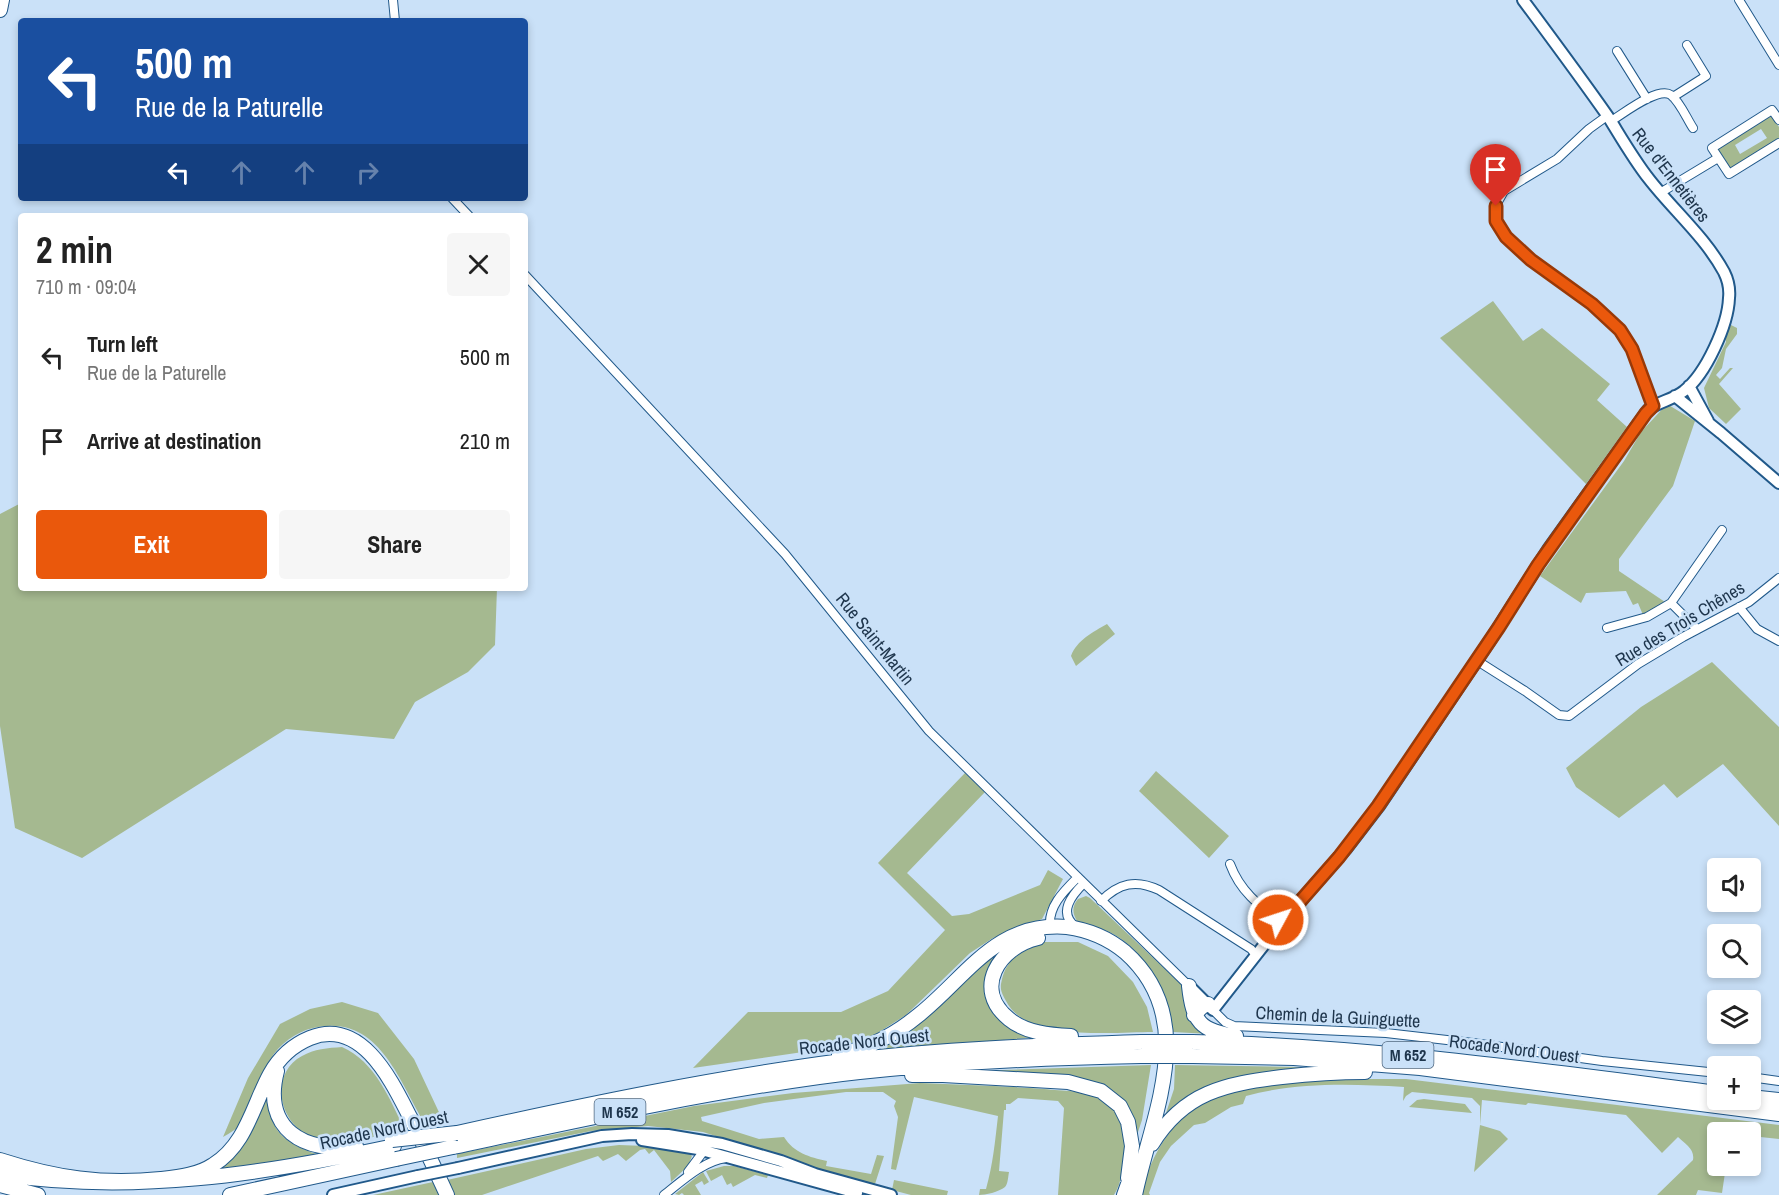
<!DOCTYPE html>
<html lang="en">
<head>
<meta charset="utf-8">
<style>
  body { margin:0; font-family:"Archivo Narrow",sans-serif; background:#f6f6f6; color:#222; height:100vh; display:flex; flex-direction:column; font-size:22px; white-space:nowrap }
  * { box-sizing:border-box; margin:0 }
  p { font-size:20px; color:#767676 }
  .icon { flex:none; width:33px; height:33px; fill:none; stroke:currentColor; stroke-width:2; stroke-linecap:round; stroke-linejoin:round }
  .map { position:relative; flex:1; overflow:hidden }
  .details { position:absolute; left:18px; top:213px; width:510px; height:378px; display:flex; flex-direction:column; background:#fff; border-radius:6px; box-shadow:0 3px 9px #0003 }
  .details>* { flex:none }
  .top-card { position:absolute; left:18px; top:18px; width:510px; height:183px; border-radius:6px; box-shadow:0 3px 9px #0003; background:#1a4fa0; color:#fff; overflow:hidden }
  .fabs { position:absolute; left:1707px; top:858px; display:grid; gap:12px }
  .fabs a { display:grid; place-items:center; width:54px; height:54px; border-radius:6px; background:#fff; box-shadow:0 3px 9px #0003; font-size:30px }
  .pin { position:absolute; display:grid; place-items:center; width:51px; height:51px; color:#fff; margin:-62px -26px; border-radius:50% 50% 50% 0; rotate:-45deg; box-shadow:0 0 6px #0007 }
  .pin .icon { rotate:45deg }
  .me { position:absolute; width:66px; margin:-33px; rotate:50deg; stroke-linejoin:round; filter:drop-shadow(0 0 4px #0008) }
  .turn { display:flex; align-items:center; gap:21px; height:126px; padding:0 18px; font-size:27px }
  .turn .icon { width:78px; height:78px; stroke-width:2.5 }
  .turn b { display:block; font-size:42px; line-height:51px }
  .lanes { display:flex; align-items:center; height:57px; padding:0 18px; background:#0003; justify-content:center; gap:30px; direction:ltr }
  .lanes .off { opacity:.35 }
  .round { display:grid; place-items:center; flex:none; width:63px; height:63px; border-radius:6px; background:#f6f6f6 }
  .headline { display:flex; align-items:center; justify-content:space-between; height:102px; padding:0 18px }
  h1 { font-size:36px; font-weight:700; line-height:45px }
  .primary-button { display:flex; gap:12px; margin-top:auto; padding:12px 18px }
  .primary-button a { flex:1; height:69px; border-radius:6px; background:#ea580c; color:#fff; font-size:24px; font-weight:700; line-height:69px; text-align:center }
  .primary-button a+a { background:#f6f6f6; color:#222 }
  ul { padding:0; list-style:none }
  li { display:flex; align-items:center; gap:18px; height:84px; padding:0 18px }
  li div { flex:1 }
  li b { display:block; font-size:22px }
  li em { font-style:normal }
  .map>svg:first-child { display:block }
  .green { fill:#a5b990; fill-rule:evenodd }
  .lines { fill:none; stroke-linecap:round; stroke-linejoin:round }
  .street-casing { stroke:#21598a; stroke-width:10 }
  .secondary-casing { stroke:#21598a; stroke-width:14 }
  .highway-casing { stroke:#21598a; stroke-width:16 }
  .street { stroke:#fff; stroke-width:8 }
  .secondary { stroke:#fff; stroke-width:10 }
  .highway { stroke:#fff; stroke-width:14 }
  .secondary-bridge-casing { stroke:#21598a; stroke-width:14; stroke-linecap:butt }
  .highway-bridge-casing { stroke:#21598a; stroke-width:16; stroke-linecap:butt }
  .secondary-bridge { stroke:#fff; stroke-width:10 }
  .highway-bridge { stroke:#fff; stroke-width:14 }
  .route-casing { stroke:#983908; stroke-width:15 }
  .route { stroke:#ea580c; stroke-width:10 }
  .labels { text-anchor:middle; stroke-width:5; stroke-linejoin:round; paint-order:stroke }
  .shield { fill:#cae1f8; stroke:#526980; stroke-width:1.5 }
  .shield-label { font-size:16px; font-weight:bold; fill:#1e354c }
  .street-label { font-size:18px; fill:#1e354c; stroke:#cae1f8 }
</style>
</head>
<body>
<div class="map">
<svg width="1779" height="1195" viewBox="0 0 1779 1195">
  <rect width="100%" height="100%" fill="#cae1f8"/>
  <path class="green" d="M1770 114 1779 127V139L1731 169 1717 148ZM1761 129 1767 138 1740 154 1735 145Z
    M1493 301 1523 341 1542 328 1610 384 1597 400 1627 427 1586 484 1440 338Z
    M1731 325 1737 328V334L1726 349 1722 368 1716 375 1720 379 1730 368H1733L1719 384 1741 409 1726 424 1709 408 1704 388 1726 342 1725 336Z
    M1667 404 1695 421 1673 486 1619 559V571L1665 602 1643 615 1638 603 1633 605 1626 591 1586 593 1581 603 1540 576 1624 461 1641 432Z
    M21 503V588H497L495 645 468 672 415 702 394 739 286 729 82 858 15 828 0 726V514Z
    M1107 624 1115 634 1076 666 1071 656C1077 640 1093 632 1107 624Z
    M1712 662 1779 727V826L1723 764 1677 798 1664 784 1619 818 1576 787 1566 768 1641 707Z
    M1156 771 1229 836 1209 858 1139 791Z
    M965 773 985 792 907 873 952 916 969 914 1040 885 1048 870 1063 879 1042 919 993 938 970 953 906 1015 876 1034 844 1046 693 1068 748 1012H841L888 991 945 930 878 863Z
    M1086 896 1090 898 1186 989 1210 1034 1173 1032C1164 991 1148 950 1107 931 1098 927 1087 926 1077 921 1072 913 1072 906 1078 899Z
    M1016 939 990 998 1038 1037 868 1052 985 958Z
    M1044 942H1078L1108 956 1133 982 1147 1007 1153 1032C1114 1032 1026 1042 1006 1001 1003 995 1000 991 1001 984 1006 956 1021 953 1044 942Z
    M342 1002 378 1013 414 1059 445 1125 427 1127C399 1083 380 1012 313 1028 296 1032 279 1044 270 1060 262 1075 256 1091 249 1106 247 1111 245 1118 242 1123 237 1129 230 1133 223 1137L248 1078 280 1024 310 1009Z
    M342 1047C375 1061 391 1101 405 1131 376 1136 341 1146 313 1137 279 1126 268 1074 302 1056 314 1049 328 1048 342 1047Z
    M1151 1065 1142 1120 1136 1138 1114 1094 970 1071Z
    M1175 1065 1299 1067 1315 1068 1241 1077 1165 1116 1174 1089Z
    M1406 1079 1779 1125V1139L1751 1136 1750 1132H1716L1713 1161 1717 1162 1718 1166H1726L1722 1193 1698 1190 1696 1195H1657L1693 1160C1695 1149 1685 1144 1678 1137L1662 1153 1626 1115 1528 1103 1526 1105 1482 1100 1480 1125 1500 1131 1508 1139 1474 1172 1480 1125V1106L1472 1098 1412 1092 1406 1096 1403 1101 1404 1087C1352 1084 1297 1082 1246 1096L1243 1104 1231 1107 1205 1123 1194 1125 1171 1146 1160 1162 1149 1193 1150 1195H1141C1151 1153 1174 1115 1215 1096 1231 1089 1251 1088 1268 1085 1314 1079 1360 1079 1406 1079Z
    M920 1083C962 1085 1003 1086 1044 1089 1062 1091 1086 1090 1102 1100 1119 1109 1128 1133 1125 1151 1123 1167 1122 1182 1114 1195H1058L1064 1108 1058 1101 1018 1098 1010 1104H1006V1110H1004L999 1171 1009 1172C1008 1177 1008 1184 1005 1187 999 1192 985 1195 979 1195L980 1189H986C993 1164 995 1142 998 1116L914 1097 896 1170 891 1169 898 1117 894 1106 896 1101 883 1092H846L764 1103 701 1117 702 1121 759 1139 784 1137C794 1153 809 1157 827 1161L826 1166 871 1174 877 1155 884 1156 875 1184 824 1171 703 1132 648 1126 591 1131 457 1158V1154L694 1106 793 1093Z
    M268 1087C267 1127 280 1142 317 1154L209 1173Z
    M1424 1099 1465 1104 1472 1113 1409 1107 1417 1100Z
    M619 1145 646 1146 689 1153 692 1156 688 1166 671 1182 670 1171 654 1150 649 1154 645 1149 640 1150 626 1161 618 1154 603 1161 598 1156 482 1195H454L447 1180 586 1149Z
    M724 1166H734L768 1175 767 1178 755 1175 733 1187 731 1183 727 1185 722 1175 711 1181 706 1171Z
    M703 1172 709 1182 704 1185 702 1181 695 1185 701 1195H684L682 1193 679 1195 675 1194Z
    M894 1180 948 1191 947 1195H911L892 1190Z
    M433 1182 439 1195H373Z"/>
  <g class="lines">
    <g class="street-casing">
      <path id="street" d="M393 0 395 21
        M1739 0 1779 65
        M1617 51 1647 99
        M1673 97 1706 76 1687 45
        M1607 116 1589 129 1557 159 1504 191 1496 205 1495 216 1502 232 1520 250 1592 304 1620 330 1635 356 1653 406
        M1779 120 1772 110 1712 148 1729 174 1779 143
        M1611 121C1623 114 1658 86 1671 95 1680 102 1687 119 1693 128
        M1660 193 1718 158
        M452 198 469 216
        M525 275 785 554 929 731 1189 986
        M1671 603 1697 629
        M1739 607 1757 629 1779 641
        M1607 628 1647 617 1671 603 1722 530
        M1476 660 1525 691 1559 715 1569 716 1638 664 1683 637 1749 602 1779 578
        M1230 864C1240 891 1258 905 1282 922
        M1101 901C1119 883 1136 879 1159 890L1251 949 1256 955
        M1050 927C1048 906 1064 891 1078 877
        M1076 927C1057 913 1072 895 1084 883
        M1213 1010 1225 1022 1234 1026 1386 1033 1473 1043 1602 1061 1718 1073
        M1750 1077 1779 1081
        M688 1172 706 1148
        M664 1195C682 1181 703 1161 726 1158"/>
    </g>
    <g class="secondary-casing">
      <path id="secondary" d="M1689 386 1708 421
        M1675 396 1721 433 1779 483
        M1189 986 1213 1010 1282 922 1346 849 1379 806 1491 639 1549 548 1648 410C1659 401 1673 400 1684 391 1706 374 1728 325 1729 298 1730 289 1728 280 1724 272 1705 237 1673 210 1649 179 1634 160 1622 139 1609 118 1581 78 1552 39 1523 0
        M642 1140 698 1149 857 1193
        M458 1168 602 1136 632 1134 668 1135 722 1144 781 1161 815 1174 891 1195
        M333 1195 418 1176"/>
    </g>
    <g class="highway-casing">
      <path id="highway" d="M0 10 2 0
        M1038 938C999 947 972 989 1009 1019 1026 1033 1050 1035 1071 1036
        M1189 986C1193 1022 1200 1031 1236 1036
        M1194 1015 1202 1007 1208 1004
        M1192 1042C1369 1046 1543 1071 1718 1093
        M839 1054C869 1049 897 1033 920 1014 967 976 997 921 1067 927 1089 930 1108 938 1125 952 1201 1019 1152 1114 1135 1195
        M1193 1056 1294 1058 1420 1068 1779 1114
        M277 1071C262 1129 304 1154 356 1146
        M912 1075H943L1068 1082 1101 1091 1120 1106 1128 1122 1132 1146 1128 1178
        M1750 1097 1779 1100
        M457 1133C584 1105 712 1078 842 1061 941 1049 1042 1045 1142 1042
        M1152 1144C1184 1092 1225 1084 1282 1077 1309 1074 1337 1072 1365 1072
        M453 1147C575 1121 696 1094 819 1077 926 1063 1034 1058 1141 1056
        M0 1160C56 1178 102 1185 161 1179 179 1177 198 1175 213 1165 246 1145 253 1105 270 1074 279 1058 293 1045 310 1038 362 1017 392 1082 410 1117 423 1143 435 1169 447 1195
        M0 1174C131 1195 264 1174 394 1146
        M0 1185 38 1195
        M230 1195 396 1159
        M1124 1195 1133 1170"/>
    </g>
    <use href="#street" class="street"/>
    <use href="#secondary" class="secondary"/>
    <use href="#highway" class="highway"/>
    <g class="secondary-bridge-casing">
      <path id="secondary-bridge" d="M418 1176 458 1168"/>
    </g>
    <g class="highway-bridge-casing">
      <path id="highway-bridge" d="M1142 1042H1192
        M1141 1056H1193
        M392 1140 457 1133
        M396 1159 453 1147"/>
    </g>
    <use href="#secondary-bridge" class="secondary-bridge"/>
    <use href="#highway-bridge" class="highway-bridge"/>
  </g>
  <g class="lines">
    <g class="route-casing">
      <path id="route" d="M1278 920 1282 922 1339 857 1378 806 1499 627 1538 565 1646 413 1653 406 1632 349 1620 330 1592 304 1531 260 1506 237 1496 221V206"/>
    </g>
    <use href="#route" class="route"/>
  </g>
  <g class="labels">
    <g class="shield">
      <rect x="1382.5" y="1042" width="51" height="26" rx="4.5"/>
      <rect x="594.5" y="1099" width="51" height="26" rx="4.5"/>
    </g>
    <g class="shield-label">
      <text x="1408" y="1061">M 652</text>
      <text x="620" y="1118">M 652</text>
    </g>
    <g class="street-label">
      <text transform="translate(1671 175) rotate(52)" y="6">Rue d'Ennetières</text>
      <text transform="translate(1680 624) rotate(-31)" y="6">Rue des Trois Chênes</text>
      <text transform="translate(875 639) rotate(51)" y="6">Rue Saint-Martin</text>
      <text transform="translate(1338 1017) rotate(3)" y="6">Chemin de la Guinguette</text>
      <text transform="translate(864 1042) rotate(-6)" y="6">Rocade Nord Ouest</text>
      <text transform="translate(1514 1049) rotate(7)" y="6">Rocade Nord Ouest</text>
      <text transform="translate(384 1130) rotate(-12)" y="6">Rocade Nord Ouest</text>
    </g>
  </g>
</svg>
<div class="fabs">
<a><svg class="icon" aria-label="sound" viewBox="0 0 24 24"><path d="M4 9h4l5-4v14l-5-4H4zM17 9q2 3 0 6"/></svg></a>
<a><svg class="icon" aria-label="search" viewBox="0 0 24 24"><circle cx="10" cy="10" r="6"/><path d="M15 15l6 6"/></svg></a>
<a><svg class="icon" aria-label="layers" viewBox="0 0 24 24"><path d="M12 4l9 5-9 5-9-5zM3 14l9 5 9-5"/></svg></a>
<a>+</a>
<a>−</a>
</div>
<div class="pin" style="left:1496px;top:206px;background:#d93025"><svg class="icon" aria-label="arrive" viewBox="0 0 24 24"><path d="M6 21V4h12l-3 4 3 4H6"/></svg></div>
<svg class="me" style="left:1278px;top:920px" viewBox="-20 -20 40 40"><circle r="17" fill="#ea580c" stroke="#fff" stroke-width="3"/><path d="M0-11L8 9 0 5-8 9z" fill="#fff"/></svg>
<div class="top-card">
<div class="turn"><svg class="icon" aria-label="left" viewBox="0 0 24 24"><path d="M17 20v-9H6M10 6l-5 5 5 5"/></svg><div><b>500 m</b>Rue de la Paturelle</div></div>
<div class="lanes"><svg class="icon" aria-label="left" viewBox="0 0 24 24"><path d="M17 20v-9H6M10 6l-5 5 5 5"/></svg><svg class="icon off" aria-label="ahead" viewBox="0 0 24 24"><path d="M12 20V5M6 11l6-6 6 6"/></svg><svg class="icon off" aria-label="ahead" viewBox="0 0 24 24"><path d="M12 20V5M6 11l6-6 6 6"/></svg><svg class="icon off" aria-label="right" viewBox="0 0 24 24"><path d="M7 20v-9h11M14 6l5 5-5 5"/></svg></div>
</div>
<section class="details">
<div class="headline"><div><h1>2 min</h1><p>710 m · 09:04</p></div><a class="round"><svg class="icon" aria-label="close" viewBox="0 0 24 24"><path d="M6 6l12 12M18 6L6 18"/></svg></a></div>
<ul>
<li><svg class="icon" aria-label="left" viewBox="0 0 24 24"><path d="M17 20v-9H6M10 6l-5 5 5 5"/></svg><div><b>Turn left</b><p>Rue de la Paturelle</p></div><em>500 m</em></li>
<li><svg class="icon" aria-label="arrive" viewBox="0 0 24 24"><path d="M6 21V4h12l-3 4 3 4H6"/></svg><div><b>Arrive at destination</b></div><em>210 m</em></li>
</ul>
<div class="primary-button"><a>Exit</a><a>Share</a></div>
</section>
</div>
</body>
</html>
